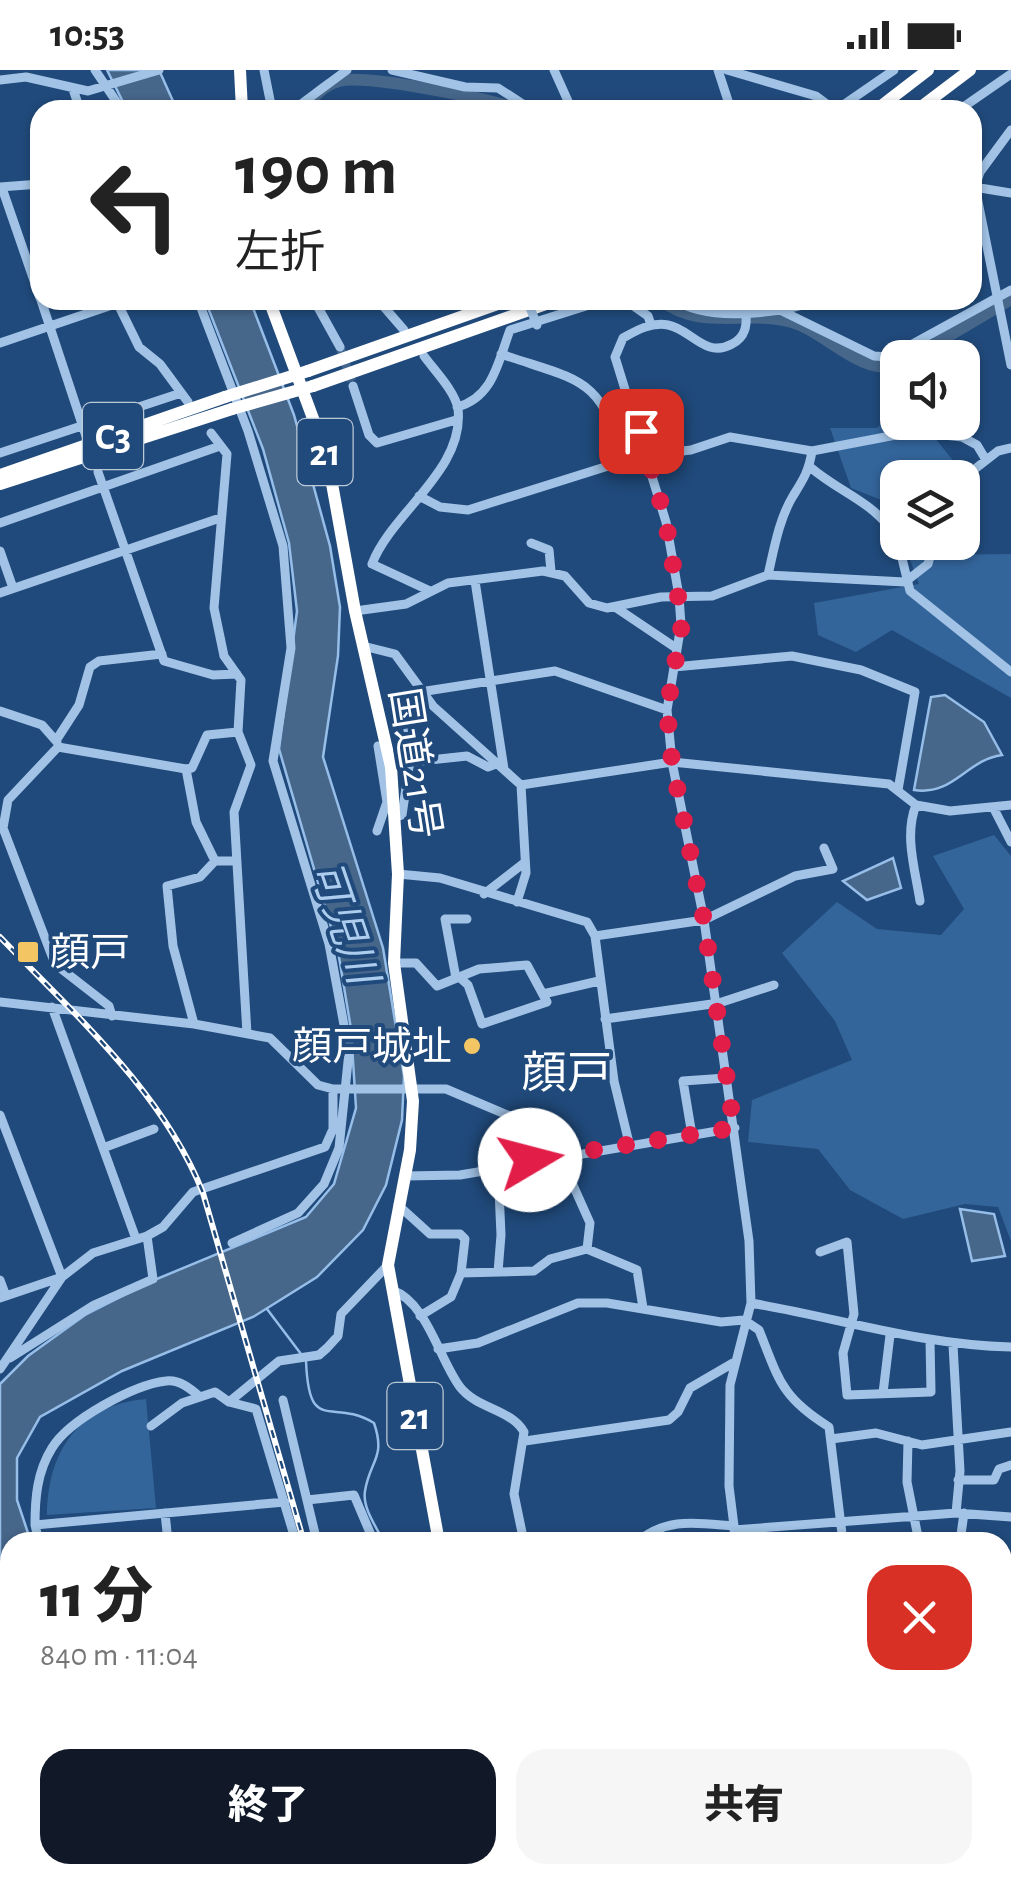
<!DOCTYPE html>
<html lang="ja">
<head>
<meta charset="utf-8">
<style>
  body { margin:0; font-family:"Alegreya Sans","Noto Sans JP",sans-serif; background:#f6f6f6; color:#222; height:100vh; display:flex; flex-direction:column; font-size:38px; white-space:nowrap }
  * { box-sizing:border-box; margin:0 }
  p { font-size:32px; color:#767676 }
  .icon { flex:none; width:55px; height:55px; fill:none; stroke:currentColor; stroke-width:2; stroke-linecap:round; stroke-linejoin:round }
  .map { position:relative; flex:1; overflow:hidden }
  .sheet { position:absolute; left:0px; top:1462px; width:1012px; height:352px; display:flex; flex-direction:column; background:#fff; border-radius:30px 30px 0 0; box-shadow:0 2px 8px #0004 }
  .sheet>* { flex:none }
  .hud { position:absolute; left:30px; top:30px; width:952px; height:210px; border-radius:30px; box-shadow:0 2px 8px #0004; background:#fff; color:#222; overflow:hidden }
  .fabs { position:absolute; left:880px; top:270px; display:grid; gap:20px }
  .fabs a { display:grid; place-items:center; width:100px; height:100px; border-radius:20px; background:#fff; box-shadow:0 2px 8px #0004; font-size:50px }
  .pin { position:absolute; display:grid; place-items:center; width:85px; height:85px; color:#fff; margin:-42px; border-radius:20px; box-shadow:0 5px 15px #0006 }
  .me { position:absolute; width:110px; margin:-55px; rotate:82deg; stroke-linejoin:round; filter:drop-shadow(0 0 8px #0008) }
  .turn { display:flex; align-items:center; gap:35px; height:210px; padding:0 40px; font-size:45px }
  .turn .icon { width:130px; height:130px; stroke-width:2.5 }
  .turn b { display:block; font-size:70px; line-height:85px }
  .round { display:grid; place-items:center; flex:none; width:105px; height:105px; border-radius:30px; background:#f6f6f6 }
  .overview { display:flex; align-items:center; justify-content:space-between; height:170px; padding:0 40px }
  h1 { font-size:60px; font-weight:800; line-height:75px }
  .button { display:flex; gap:20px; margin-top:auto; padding:20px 40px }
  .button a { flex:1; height:115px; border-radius:30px; background:#111827; color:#fff; font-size:40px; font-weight:800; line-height:115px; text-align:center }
  .button a+a { background:#f6f6f6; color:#222 }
  .status { display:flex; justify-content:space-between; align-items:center; height:70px; padding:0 50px; background:#fff; direction:ltr }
  .status svg { height:28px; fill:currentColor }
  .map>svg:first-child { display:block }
  .green { fill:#33649a }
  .water { fill:#46668a; stroke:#96bee8; stroke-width:2.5 }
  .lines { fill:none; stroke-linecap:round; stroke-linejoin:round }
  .stream { stroke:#96bee8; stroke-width:2.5 }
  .river { stroke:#46668a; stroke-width:12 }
  .minor-tunnel { stroke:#41658f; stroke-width:9; stroke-dasharray:9 4.5; stroke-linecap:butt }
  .minor { stroke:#a2c3e6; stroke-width:9 }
  .major { stroke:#e3eefd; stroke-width:10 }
  .highway { stroke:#fff; stroke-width:12 }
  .rail-casing { stroke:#fff; stroke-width:6 }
  .rail { stroke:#204a7b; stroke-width:2.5; stroke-dasharray:8; stroke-linecap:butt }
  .minor-bridge { stroke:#a2c3e6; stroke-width:9 }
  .highway-bridge { stroke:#fff; stroke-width:12 }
  .route { stroke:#e11d48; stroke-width:18; stroke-dasharray:0 32.4 }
  .poi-dot { fill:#f4c663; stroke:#204a7b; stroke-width:4 }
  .labels { text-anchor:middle; stroke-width:8; stroke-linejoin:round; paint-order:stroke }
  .shield { fill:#204a7b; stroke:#bcc9d7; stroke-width:2.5 }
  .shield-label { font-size:38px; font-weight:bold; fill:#fff }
  .street-label { font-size:40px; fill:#fff; stroke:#204a7b }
  .poi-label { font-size:40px; fill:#fff; stroke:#204a7b; text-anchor:start }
  .water-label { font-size:42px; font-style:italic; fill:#adcdee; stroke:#204a7b }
  .quarter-label { font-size:45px; fill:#fff; stroke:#204a7b }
</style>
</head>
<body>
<div class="status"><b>10:53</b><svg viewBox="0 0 49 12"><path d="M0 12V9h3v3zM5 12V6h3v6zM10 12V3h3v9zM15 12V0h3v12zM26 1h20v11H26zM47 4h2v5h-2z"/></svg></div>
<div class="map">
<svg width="1011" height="1813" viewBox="0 0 1011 1813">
  <rect width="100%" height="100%" fill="#204a7b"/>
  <path class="green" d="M897 339 898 352 923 353 959 398 956 407 898 408 897 456 889 433 851 418 830 358H877Z
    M904 473H937L934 485 1011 484V628L892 560 856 582 818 565 814 533 919 514Z
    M994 765 1011 786V1171L998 1137 965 1134 903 1149 850 1120 818 1079 748 1072 752 1030 852 990 835 951 782 883 837 832 877 859 941 865 964 839 933 786Z
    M146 1329 156 1438 47 1445C48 1381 78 1335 146 1329Z"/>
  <path class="water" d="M107 0H159L177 40H127Z
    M205 230H250L294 345 330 476 340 537 338 586 323 687 383 878 404 1006 402 1050 386 1115 363 1160 317 1207 253 1247 122 1301 40 1347 17 1388V1430L31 1472H10V1579L0 1564V1314L28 1286 85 1245 152 1211 306 1147 334 1114 356 1038 351 959 338 881 279 679 297 541 289 473 263 379Z
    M945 625 984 652 1002 685C966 690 954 726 914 720L931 627Z
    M893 788 901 818 867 830 843 811Z
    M960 1139 994 1144 1005 1186 972 1191Z"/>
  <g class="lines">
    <path class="stream" d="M267 1239 301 1284
      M306 1291C309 1366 331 1327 374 1353 386 1388 370 1390 365 1421 362 1438 377 1458 384 1472
      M495 1805 497 1813"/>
    <path class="river" d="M303 40C313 28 323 15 339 11 364 4 494 29 519 40
      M661 230C703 263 751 237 798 254 828 265 864 307 898 294
      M911 288 1011 229"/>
    <path class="minor-tunnel" d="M340 277 353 316"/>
    <path class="minor" d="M95 0 122 40
      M264 0 272 40
      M392 0 465 17 498 18 532 40
      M554 0 572 40
      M718 0 731 40
      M727 0 816 26 835 40
      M0 10 26 7 88 21 159 0
      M73 19 80 40
      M293 40 347 0
      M836 40 894 0
      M959 40 1011 4
      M1011 60 980 102 975 117 1011 295
      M0 117 40 114
      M974 117 1011 123
      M2 118 40 228
      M41 230 87 369
      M116 230 139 277 160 294 188 332
      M198 230 248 361 283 476 291 578 273 691 329 874 349 982 339 1078 324 1114 298 1143 232 1173
      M314 230 340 277
      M378 230 404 260
      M625 230 648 246 651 255
      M676 230C707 253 783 243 818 230
      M780 240 874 286 889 287 1011 220
      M0 273 118 233
      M501 284C579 311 602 305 623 392
      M424 286C434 300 455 321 458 339 465 400 391 443 372 494L428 520
      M353 316 369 365 377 373 456 350
      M457 337C493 328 498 292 510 260L605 230
      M211 363 227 384 214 538 224 586 241 610 238 662 251 695 234 742 247 964
      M0 383 181 323
      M810 397C843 425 874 431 898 469
      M98 402 164 591 213 605 237 604
      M962 409 998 381 1011 378
      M419 426 440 437 468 440 640 386 691 380 730 367 812 381 901 364H935L962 367 977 375 986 390
      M0 453 220 376
      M898 472 910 521 1011 602
      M531 473 549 480 551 501
      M0 481 13 518
      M768 505C774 479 779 449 793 426 803 410 809 401 812 381
      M475 511 504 699
      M0 523 220 448
      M615 537 676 578
      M355 541 406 534 448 513 543 501 565 506 589 533 607 538 661 527 712 526 768 505 905 512 928 494 934 472
      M363 576 395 584 433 636 521 715 526 803 517 832
      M674 597 792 586 861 600 915 622 898 720
      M420 622 555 601 667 640
      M0 641 42 655 57 672
      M57 669 79 635 90 597 99 591 162 584
      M411 692 467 686 488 697 496 694
      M186 699 192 698 207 665 238 662
      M521 715 672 692 889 714 916 735 950 741 1011 735
      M916 735C904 765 915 799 920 831
      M993 737 1011 772
      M396 747 402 745 412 677 403 639
      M377 761 387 732 378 676
      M398 804 440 808 587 852 595 866 614 1011 630 1077
      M484 824 524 793
      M595 866 704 850 795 806 833 799 824 778
      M394 893H416L437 916 479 899 527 895 547 932 482 954 468 915 459 907
      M456 908 445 849H467
      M543 924 599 911
      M0 932 194 954 270 968 318 1015 333 1019H446L517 1049 530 1091
      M52 937 136 1169
      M112 946 109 936 55 894 3 758 8 730 58 677 186 699 196 752 215 791
      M605 949 719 933 774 915
      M194 954 173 876 167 816 200 807 215 791H236
      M0 1045 62 1207
      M692 1065 683 1011 726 1008
      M103 1078 154 1059
      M406 1106 460 1105 735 1058
      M398 1135 430 1164H460L465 1169 461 1203
      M587 1179 637 1200 643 1238
      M820 1182 847 1172 854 1244 843 1283 847 1325 931 1322 930 1270
      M498 1202 501 1165 498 1097
      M0 1210 6 1226
      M392 1220C427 1232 439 1289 460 1317 477 1339 511 1339 524 1362L514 1424 524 1472
      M0 1228 62 1207 93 1183 147 1166 163 1157 193 1122 325 1077 333 1059V1019
      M751 1233C839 1248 921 1275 1011 1277
      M420 1246 451 1227 461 1203 534 1201 550 1189 587 1179 590 1153 560 1086
      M953 1275 960 1401 956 1443
      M438 1279 478 1273 578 1233H607L721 1252 744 1250 759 1260C779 1310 781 1327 829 1357L843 1472
      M10 1288 94 1235 153 1209 147 1166
      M0 1299 62 1207
      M883 1323 890 1265
      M283 1330 317 1472
      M229 1332 256 1339 296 1472
      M151 1356 182 1333 215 1322 229 1332 279 1291 319 1285 327 1278 338 1266 341 1244 388 1195
      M831 1369 876 1363 922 1375 1011 1362
      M525 1371 669 1350 678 1342 690 1318 733 1293
      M908 1371 907 1412 919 1472
      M958 1410H994L999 1399 1011 1395
      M307 1430 354 1425 374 1472
      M165 1443 168 1472
      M35 1455C35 1428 37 1402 52 1378 69 1350 133 1315 166 1311 179 1309 191 1319 200 1327
      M734 1460 956 1443 1011 1447
      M39 1472 35 1455 285 1432
      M637 1472C667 1447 696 1453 733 1456
      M736 1472 729 1416 730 1315 751 1233 749 1171 704 850 672 692 667 640 681 555 679 526 666 452 615 287 623 268C637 260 651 252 668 255 691 259 705 289 732 274 746 267 747 255 746 241
      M939 1472 959 1466
      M960 1472 964 1443
      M1002 1552 1011 1542
      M0 1584 10 1598
      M1002 1669 1011 1675
      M0 1714 10 1740
      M1002 1734 1011 1724
      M334 1805V1813
      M353 1805 354 1813
      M489 1805 491 1813
      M585 1805 588 1813
      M768 1805 769 1813
      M844 1805 847 1813
      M948 1805 959 1813
      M77 1813 81 1805
      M164 1813 167 1805
      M679 1813 680 1805
      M855 1813 862 1805"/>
    <path class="major" d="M0 1766 10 1769
      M197 1805 239 1813"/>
    <path class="highway" d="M240 0 242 40
      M876 40 928 0
      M917 40 970 0
      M269 230 327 386 355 541 391 697 398 804 394 893 413 1031 410 1080 388 1195 439 1472
      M308 301 509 230
      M313 316 557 230
      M0 405 225 327
      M0 414 232 339
      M505 1805 508 1813"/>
    <g class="rail-casing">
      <path id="rail" d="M0 867C74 944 163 1022 203 1123L304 1472
        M341 1805 342 1813"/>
    </g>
    <use href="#rail" class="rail"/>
    <path class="minor-bridge" d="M527 230 537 255"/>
    <path class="highway-bridge" d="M225 327 308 301
      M232 339 313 316"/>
  </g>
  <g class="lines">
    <path class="route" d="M530 1090 734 1058 704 850 672 692 667 640 682 554 678 526 666 452 641 361"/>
  </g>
  <g class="poi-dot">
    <rect x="16" y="870" width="24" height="24" rx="5"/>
    <circle cx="472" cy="976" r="10"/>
  </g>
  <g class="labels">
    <g class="shield">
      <rect x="83" y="333" width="60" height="66" rx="8"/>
      <rect x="297.5" y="349" width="55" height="66" rx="8"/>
      <rect x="387.5" y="1313" width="55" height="66" rx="8"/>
    </g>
    <g class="shield-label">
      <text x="113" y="379">C3</text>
      <text x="325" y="395">21</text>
      <text x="415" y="1359">21</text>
    </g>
    <g class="street-label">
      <text transform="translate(416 693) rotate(81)" y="14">国道21号</text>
    </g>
    <g class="poi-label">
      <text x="50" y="896">顔戸</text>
      <text x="452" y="990" text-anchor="end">顔戸城址</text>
    </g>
    <g class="water-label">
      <text transform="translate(345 852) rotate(71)" y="15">可児川</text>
    </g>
    <g class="quarter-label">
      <text x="567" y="1018">顔戸</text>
    </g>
  </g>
</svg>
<div class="fabs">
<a><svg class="icon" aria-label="sound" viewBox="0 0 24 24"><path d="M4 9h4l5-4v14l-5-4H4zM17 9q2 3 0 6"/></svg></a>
<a><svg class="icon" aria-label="layers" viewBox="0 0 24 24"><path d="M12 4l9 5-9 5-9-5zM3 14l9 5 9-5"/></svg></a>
</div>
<div class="pin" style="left:641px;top:361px;background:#d93025"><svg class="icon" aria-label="arrive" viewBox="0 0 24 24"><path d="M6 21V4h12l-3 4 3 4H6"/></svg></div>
<svg class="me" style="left:530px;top:1090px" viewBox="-20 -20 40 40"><circle r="19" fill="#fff"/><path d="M0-13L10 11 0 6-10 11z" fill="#e11d48"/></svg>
<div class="hud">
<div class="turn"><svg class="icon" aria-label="left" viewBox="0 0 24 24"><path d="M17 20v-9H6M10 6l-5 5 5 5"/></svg><div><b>190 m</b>左折</div></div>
</div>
<section class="sheet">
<div class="overview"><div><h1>11 分</h1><p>840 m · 11:04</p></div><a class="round" style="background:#d93025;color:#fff"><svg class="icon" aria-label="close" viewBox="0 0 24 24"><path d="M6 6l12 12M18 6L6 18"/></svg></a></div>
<div class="button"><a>終了</a><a>共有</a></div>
</section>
</div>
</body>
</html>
